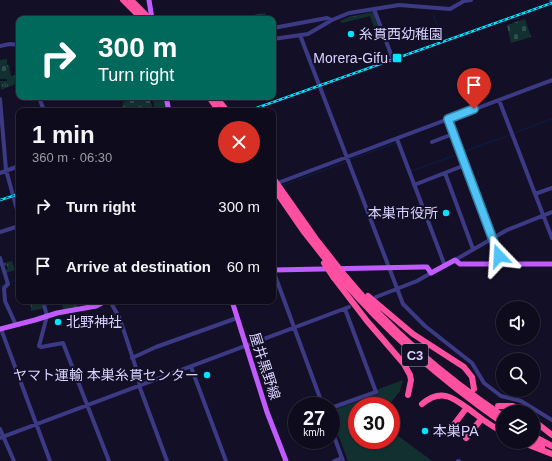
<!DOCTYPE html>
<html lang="en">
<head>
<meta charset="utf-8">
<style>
  body { margin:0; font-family:Arial,"Noto Sans JP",sans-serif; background:#171425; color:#f1f3f6; height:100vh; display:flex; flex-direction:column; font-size:15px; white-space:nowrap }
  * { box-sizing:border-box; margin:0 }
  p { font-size:13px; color:#9b9ba3 }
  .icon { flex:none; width:22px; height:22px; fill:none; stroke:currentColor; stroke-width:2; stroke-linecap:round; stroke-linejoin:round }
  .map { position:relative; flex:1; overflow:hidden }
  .sheet { position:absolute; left:16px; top:108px; width:260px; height:196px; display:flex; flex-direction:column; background:#0e0b1c; border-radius:8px; box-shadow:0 1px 3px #0004,0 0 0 1px #2e2b3b }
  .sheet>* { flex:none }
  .hud { position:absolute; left:16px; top:16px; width:260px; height:84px; border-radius:8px; box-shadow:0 1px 3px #0004,0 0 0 1px #2e2b3b; background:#00695c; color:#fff; overflow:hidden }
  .controls { position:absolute; left:496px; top:301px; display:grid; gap:8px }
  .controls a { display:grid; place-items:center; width:44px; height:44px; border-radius:50%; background:#0e0b1c; box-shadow:0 1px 3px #0004,0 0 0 1px #2e2b3b; font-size:20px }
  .speed { position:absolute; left:288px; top:397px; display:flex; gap:8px; font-size:20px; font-weight:700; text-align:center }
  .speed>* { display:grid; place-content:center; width:52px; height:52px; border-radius:50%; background:#0e0b1c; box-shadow:0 1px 3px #0004,0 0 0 1px #2e2b3b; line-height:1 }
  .speed small { font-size:10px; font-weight:400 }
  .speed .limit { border:6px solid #d22; background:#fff; color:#111 }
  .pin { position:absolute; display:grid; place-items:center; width:34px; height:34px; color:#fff; margin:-41px -17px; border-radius:50% 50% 50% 0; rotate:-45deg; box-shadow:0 0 4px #0007 }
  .pin .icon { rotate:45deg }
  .me { position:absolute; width:44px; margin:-22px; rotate:340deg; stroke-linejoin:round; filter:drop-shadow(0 0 3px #0008) }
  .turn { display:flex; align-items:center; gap:14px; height:84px; padding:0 16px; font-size:18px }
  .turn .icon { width:52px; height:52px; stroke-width:2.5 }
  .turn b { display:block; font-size:28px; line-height:34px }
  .round { display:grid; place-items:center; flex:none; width:42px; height:42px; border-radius:21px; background:#171425 }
  .summary { display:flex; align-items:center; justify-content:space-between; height:68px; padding:0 16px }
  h1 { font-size:24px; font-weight:800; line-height:30px }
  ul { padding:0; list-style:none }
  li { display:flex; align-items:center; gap:12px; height:60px; padding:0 16px }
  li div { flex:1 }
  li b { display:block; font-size:15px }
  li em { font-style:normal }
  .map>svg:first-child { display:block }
  .grass { fill:url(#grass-tufts) }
  .cemetery { fill:url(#cemetery-stones) }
  .park { fill:#12302f }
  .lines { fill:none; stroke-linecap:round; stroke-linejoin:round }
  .stream { stroke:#0a1f44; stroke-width:1 }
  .minor { stroke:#3d3a85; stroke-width:4 }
  .major { stroke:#c25bff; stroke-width:5 }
  .highway { stroke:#ff4fa3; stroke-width:6 }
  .rail-casing { stroke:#00e5ff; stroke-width:2.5 }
  .rail { stroke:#130f26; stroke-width:1; stroke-dasharray:3; stroke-linecap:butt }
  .highway-bridge { stroke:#ff4fa3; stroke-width:6 }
  .route-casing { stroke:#337fa1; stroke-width:10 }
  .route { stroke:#4fc3f7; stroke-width:7 }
  .poi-dot { fill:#00e5ff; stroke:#130f26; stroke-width:1.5 }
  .labels { text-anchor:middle; stroke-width:4; stroke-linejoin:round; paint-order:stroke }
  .shield { fill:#130f26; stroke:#9e99be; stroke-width:1 }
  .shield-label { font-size:13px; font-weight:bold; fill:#d9d4ff }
  .poi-label { font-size:14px; fill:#d9d4ff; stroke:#130f26; text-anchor:start }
  .street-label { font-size:14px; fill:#d9d4ff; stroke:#130f26 }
</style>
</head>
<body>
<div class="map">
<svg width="552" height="461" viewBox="0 0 552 461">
  <defs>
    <pattern id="grass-tufts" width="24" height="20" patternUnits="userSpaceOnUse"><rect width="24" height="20" fill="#12302f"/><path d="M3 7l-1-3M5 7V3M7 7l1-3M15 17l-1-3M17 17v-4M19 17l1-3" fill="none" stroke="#344d4e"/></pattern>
    <pattern id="cemetery-stones" width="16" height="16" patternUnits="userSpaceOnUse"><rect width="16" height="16" fill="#12302f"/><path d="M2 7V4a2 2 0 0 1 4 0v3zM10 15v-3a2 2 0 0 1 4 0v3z" fill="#344d4e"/></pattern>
  </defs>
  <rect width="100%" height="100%" fill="#130f26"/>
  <path class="grass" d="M373 12 382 37 378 38 370 16 342 23 340 21 349 17Z
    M265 13 267 17 254 19H227Z
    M7 65H9L11 76 16 75 18 83 1 90 0 81H7Z
    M158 97H165L167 108 166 111H155L153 99Z
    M12 261 15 270 6 273 5 270 8 269 7 265 3 266V263Z
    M30 301H42L44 308 31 311Z
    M60 301H74L75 304H77L78 308 64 310Z"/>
  <path class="cemetery" d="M525 19 531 37 511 43 507 25Z
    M7 59V79H0V60Z
    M136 97H149L153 109 147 111H122L123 102Z"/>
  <path class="park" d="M403 380 400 391 388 406H357V440H391V428L393 432 432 461H348L331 416V411L378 394 376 390Z"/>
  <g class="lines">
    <path class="stream" d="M433 14 443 39
      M263 97 264 100
      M514 133 552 119
      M463 152 510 135
      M349 160 396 143
      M411 171 459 154
      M297 180 346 162
      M281 186 295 181
      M10 282 19 279
      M0 286 7 283"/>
    <path class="minor" d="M551 0 552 3
      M374 9 392 57
      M273 28 327 18 332 20
      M300 35 403 304 425 326 472 363 484 383 501 396 521 401 552 420
      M273 39 308 34 332 20 349 13 399 5 450 9 464 1 471 0
      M0 46 10 44 19 45
      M39 97 44 111
      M0 99 6 170 19 217
      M499 100 552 238
      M448 119 502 264
      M397 139 445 266
      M432 142 453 134
      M0 173 19 166
      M445 173 473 249
      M275 184 552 80
      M414 185 465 165
      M535 194 552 188
      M0 232 19 226
      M0 258 8 284 4 288 5 301 16 325
      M455 260 507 230 552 212
      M273 270 323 406
      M376 297 417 281 431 273
      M43 301 47 316 39 346 41 347 63 343 109 461
      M110 301 120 319 137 371 140 388 167 461
      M1 329 50 461
      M132 358 156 347 237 318
      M191 367 226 461
      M331 408 376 392 345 309
      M331 428 343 461
      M0 429 14 461
      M0 438 349 307
      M334 461 342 458
      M458 461H459"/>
    <path class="major" d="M149 0 152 19
      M166 97 169 111
      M273 270 422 267H427L431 273 455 260 460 264H552
      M232 301 267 412 286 461
      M0 329 35 320 57 313 96 306 106 301"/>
    <path class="highway" d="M209 97 219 111
      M216 97 227 111
      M338 275C387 333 441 380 503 423
      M346 277C391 331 445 377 503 416
      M334 278 367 321 404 364 410 375 411 380 408 395
      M368 296 413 334 464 367 472 377 474 389
      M422 404C443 386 456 400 474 413 483 420 493 427 503 432
      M498 406H513L523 412
      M533 420 552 435
      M452 427 465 410
      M533 436 552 446
      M466 438 479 422
      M521 442 552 454
      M533 442 542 447"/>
    <g class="rail-casing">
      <path id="rail" d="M248 111 552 3
        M0 200 19 194"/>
    </g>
    <use href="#rail" class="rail"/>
    <path class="highway-bridge" d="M123 0 142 19
      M131 0 150 19
      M273 178 316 239 346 277
      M273 187 304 232 338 275
      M324 263 334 278"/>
  </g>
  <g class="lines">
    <g class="route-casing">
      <path id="route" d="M474 109 448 119 499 256"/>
    </g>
    <use href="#route" class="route"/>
  </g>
  <g class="poi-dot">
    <circle cx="351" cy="34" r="4"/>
    <rect x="392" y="53" width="10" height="10" rx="2"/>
    <circle cx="446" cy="213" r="4"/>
    <circle cx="58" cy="322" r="4"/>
    <circle cx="207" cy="375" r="4"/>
    <circle cx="425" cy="431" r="4"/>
  </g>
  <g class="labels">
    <rect class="shield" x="402" y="344" width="26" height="22" rx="3"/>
    <g class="shield-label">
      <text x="415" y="360">C3</text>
    </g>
    <g class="poi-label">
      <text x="359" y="39">糸貫西幼稚園</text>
      <text x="388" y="63" text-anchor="end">Morera-Gifu</text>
      <text x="438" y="218" text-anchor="end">本巣市役所</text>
      <text x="66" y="327">北野神社</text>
      <text x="199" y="380" text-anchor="end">ヤマト運輸 本巣糸貫センター</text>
      <text x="433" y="436">本巣PA</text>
    </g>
    <g class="street-label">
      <text transform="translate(265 366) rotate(72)" y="5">屋井黒野線</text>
    </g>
  </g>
</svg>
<div class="controls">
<a><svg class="icon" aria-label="sound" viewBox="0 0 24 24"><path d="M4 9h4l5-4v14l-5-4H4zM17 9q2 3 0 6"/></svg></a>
<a><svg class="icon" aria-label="search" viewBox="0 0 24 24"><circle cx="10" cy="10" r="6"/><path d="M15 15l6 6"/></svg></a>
<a><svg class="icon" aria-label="layers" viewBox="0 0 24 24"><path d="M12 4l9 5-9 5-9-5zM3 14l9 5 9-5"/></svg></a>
</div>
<div class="speed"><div>27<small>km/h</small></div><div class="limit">30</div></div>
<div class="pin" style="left:474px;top:109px;background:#d93025"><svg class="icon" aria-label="arrive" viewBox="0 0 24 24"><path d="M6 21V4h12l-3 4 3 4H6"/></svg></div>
<svg class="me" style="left:499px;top:256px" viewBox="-20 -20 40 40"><path d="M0-17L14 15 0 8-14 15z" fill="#4fc3f7" stroke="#fff" stroke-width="4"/></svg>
<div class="hud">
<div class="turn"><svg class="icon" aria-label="right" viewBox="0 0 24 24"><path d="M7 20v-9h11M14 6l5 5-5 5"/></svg><div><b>300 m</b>Turn right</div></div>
</div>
<section class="sheet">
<div class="summary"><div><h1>1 min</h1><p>360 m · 06:30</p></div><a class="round" style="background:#d93025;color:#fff"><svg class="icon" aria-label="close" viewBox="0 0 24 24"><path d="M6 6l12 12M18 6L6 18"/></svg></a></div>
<ul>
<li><svg class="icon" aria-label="right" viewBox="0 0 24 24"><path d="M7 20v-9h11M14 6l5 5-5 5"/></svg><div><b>Turn right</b></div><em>300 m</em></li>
<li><svg class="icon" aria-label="arrive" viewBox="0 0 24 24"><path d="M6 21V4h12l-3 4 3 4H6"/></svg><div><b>Arrive at destination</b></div><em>60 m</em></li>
</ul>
</section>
</div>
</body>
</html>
